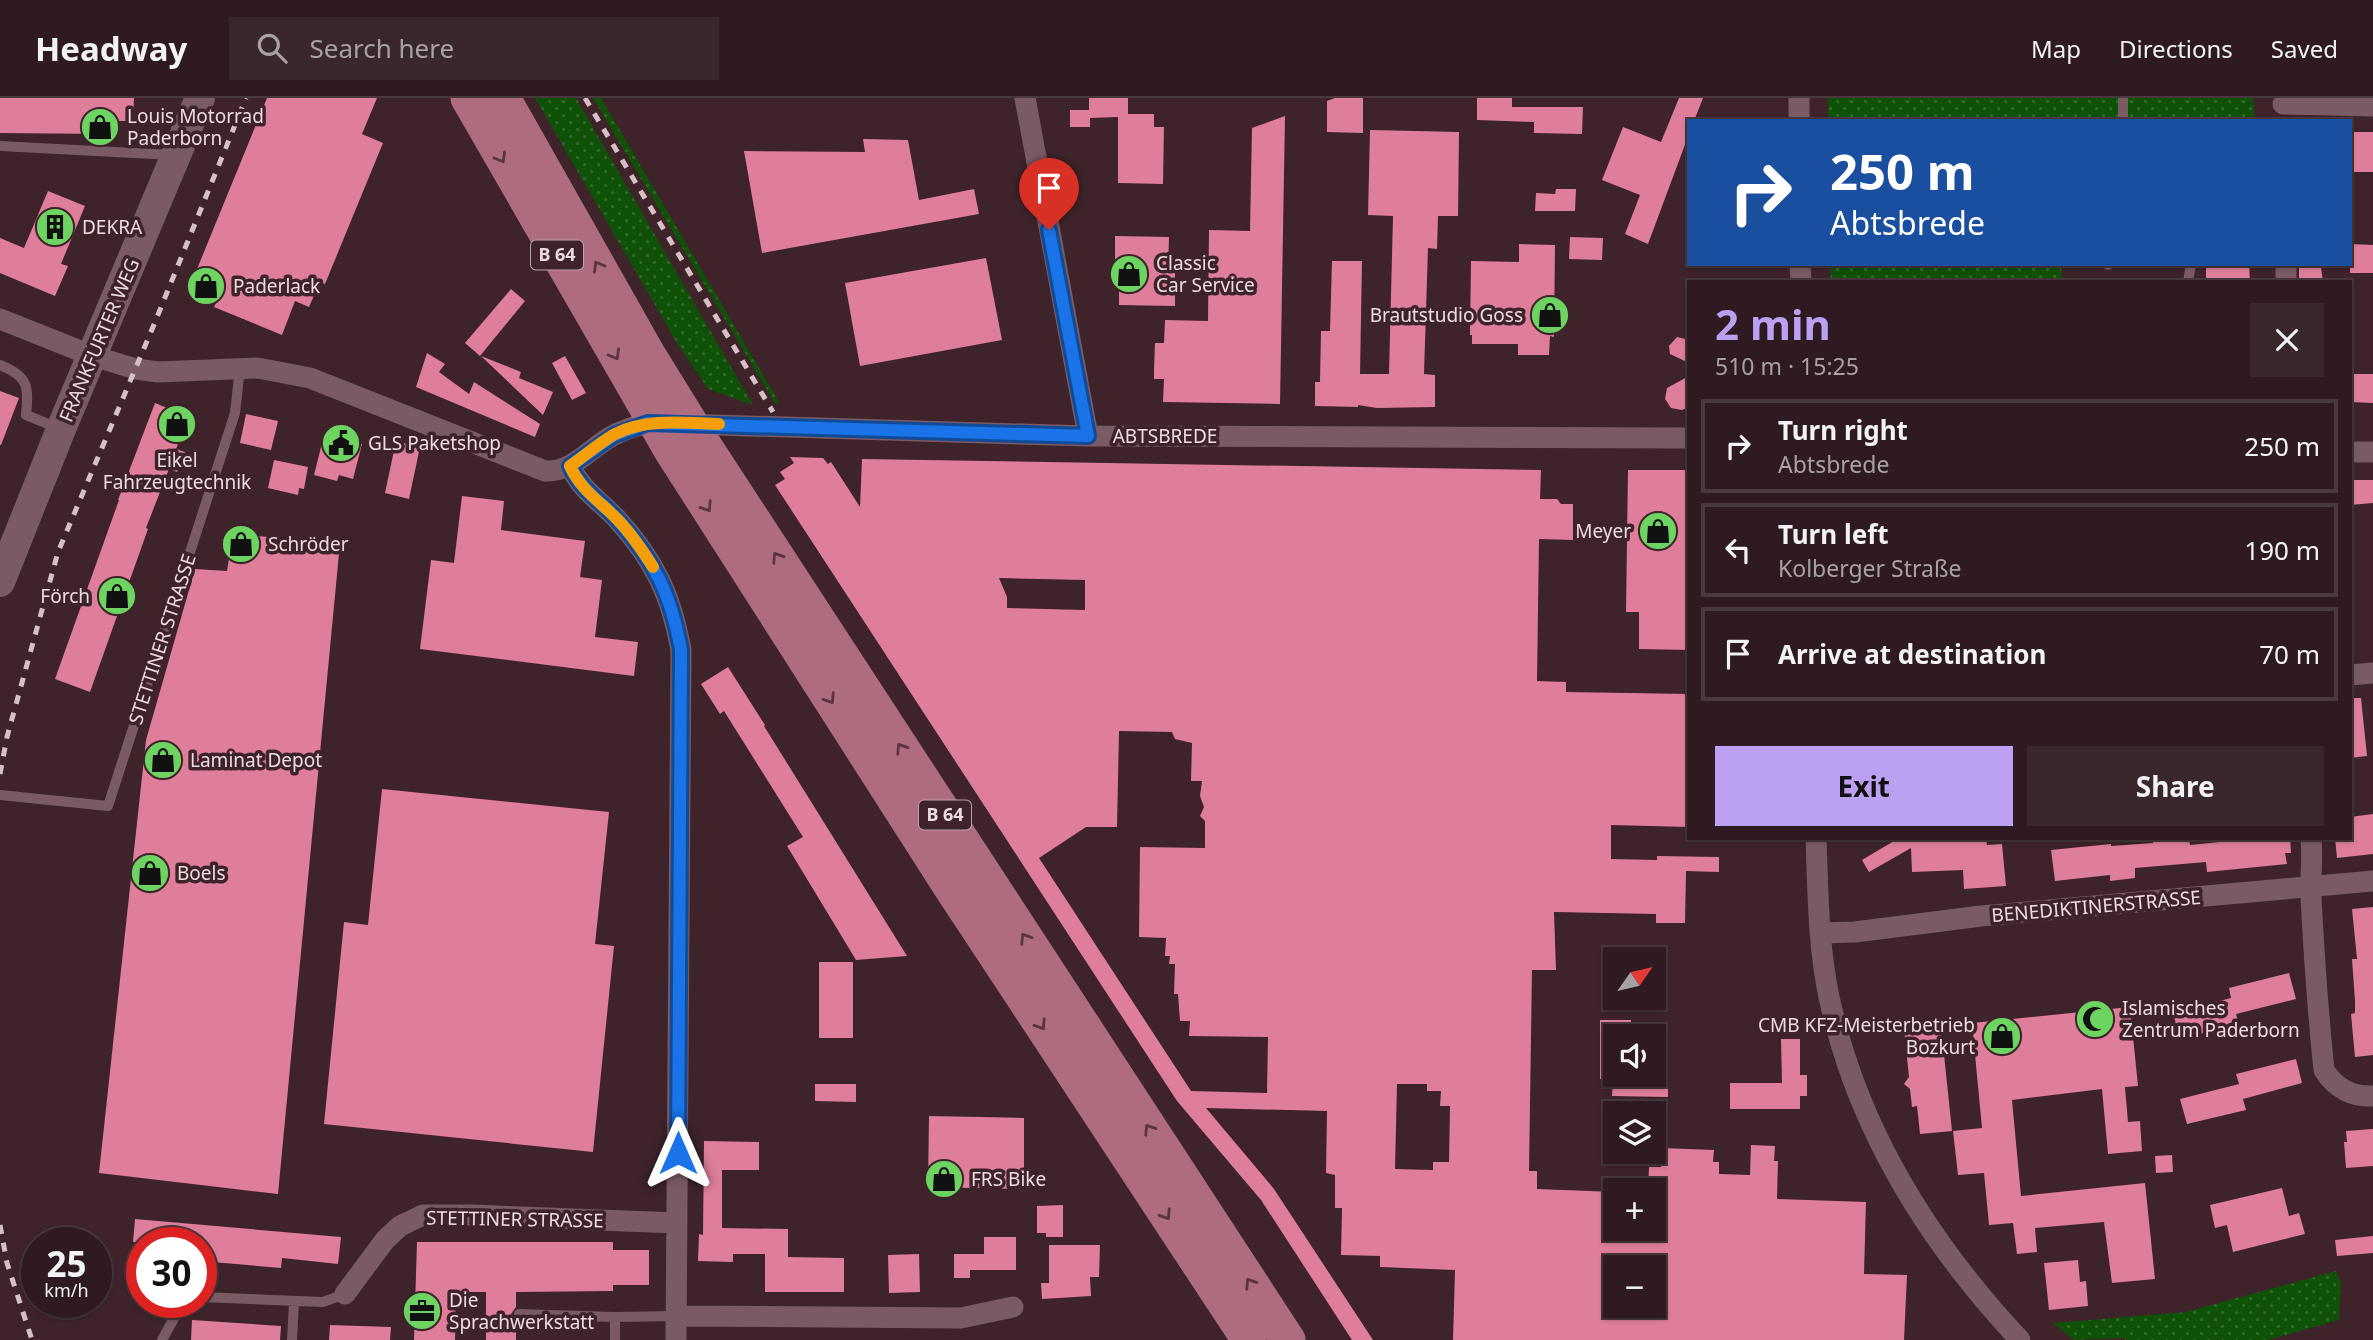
<!DOCTYPE html>
<html lang="en">
<head>
<meta charset="utf-8">
<style>
  body { margin:0; font-family:"Noto Sans",sans-serif; background:#3a272d; color:#f1f3f6; height:100vh; display:flex; flex-direction:column; font-size:26px; white-space:nowrap }
  * { box-sizing:border-box; margin:0 }
  p { font-size:23px; color:#a7a1a5 }
  .icon { flex:none; width:38px; height:38px; fill:none; stroke:currentColor; stroke-width:2; stroke-linecap:round; stroke-linejoin:round }
  .map { position:relative; flex:1; overflow:hidden }
  .panel { position:absolute; left:1687px; top:182px; width:665px; height:560px; display:flex; flex-direction:column; background:#2e1a20; border-radius:0px; box-shadow:0 2px 5px #0004,0 0 0 2px #49383e }
  .panel>* { flex:none }
  .guide { position:absolute; left:1687px; top:21px; width:665px; height:147px; border-radius:0px; box-shadow:0 2px 5px #0004,0 0 0 2px #49383e; background:#1a4fa0; color:#fff; overflow:hidden }
  .needle { width:46px; rotate:56deg }
  .buttons { position:absolute; left:1603px; top:849px; display:grid; gap:14px }
  .buttons a { display:grid; place-items:center; width:63px; height:63px; border-radius:0px; background:#2e1a20; box-shadow:0 2px 5px #0004,0 0 0 2px #49383e; font-size:35px }
  .speed { position:absolute; left:21px; top:1129px; display:flex; gap:14px; font-size:35px; font-weight:700; text-align:center }
  .speed>* { display:grid; place-content:center; width:91px; height:91px; border-radius:50%; background:#2e1a20; box-shadow:0 2px 5px #0004,0 0 0 2px #49383e; line-height:1 }
  .speed small { font-size:18px; font-weight:400 }
  .speed .limit { border:10px solid #d22; background:#fff; color:#111 }
  .pin { position:absolute; display:grid; place-items:center; width:60px; height:60px; color:#fff; margin:-72px -30px; border-radius:50% 50% 50% 0; rotate:-45deg; box-shadow:0 0 7px #0007 }
  .pin .icon { rotate:45deg }
  .me { position:absolute; width:77px; margin:-38px; rotate:0deg; stroke-linejoin:round; filter:drop-shadow(0 0 5px #0008) }
  .turn { display:flex; align-items:center; gap:24px; height:147px; padding:0 28px; font-size:32px }
  .turn .icon { width:91px; height:91px; stroke-width:2.5 }
  .turn b { display:block; font-size:49px; line-height:60px }
  .round { display:grid; place-items:center; flex:none; width:74px; height:74px; border-radius:0px; background:#3a272d }
  .overview { display:flex; align-items:center; justify-content:space-between; height:119px; padding:0 28px }
  h1 { font-size:42px; font-weight:700; line-height:52px; color:#bca0f2 }
  .primary-button { display:flex; gap:14px; margin-top:auto; padding:14px 28px }
  .primary-button a { flex:1; height:80px; border-radius:0px; background:#bca0f2; color:#111; font-size:28px; font-weight:700; line-height:80px; text-align:center }
  .primary-button a+a { background:#3a272d; color:#f1f3f6 }
  ul { padding:0; list-style:none }
  li { display:flex; align-items:center; gap:21px; height:94px; margin:0 14px 10px; padding:0 14px; border:4px solid #49383e; border-radius:0px }
  li div { flex:1 }
  li b { display:block; font-size:26px }
  li em { font-style:normal }
  header { display:flex; align-items:center; gap:42px; box-sizing:border-box; height:98px; padding:0 35px; background:#2e1a20; border-bottom:2px solid #49383e }
  header strong { font-size:33px }
  nav { display:flex; gap:38px; margin-inline-start:auto; font-size:24px }
  .search { width:490px; height:63px; background:#3a272d; display:flex; align-items:center; gap:18px; box-sizing:border-box; padding:0 24px; border-radius:0px; color:#a7a1a5; font-size:26px }
  .map>svg:first-child { display:block }
  .grass { fill:url(#grass-dots) }
  .building { fill:#de7e9a; fill-rule:evenodd }
  .lines { fill:none; stroke-linecap:round; stroke-linejoin:round }
  .service { stroke:#7a5b63; stroke-width:10 }
  .minor { stroke:#7a5b63; stroke-width:21 }
  .secondary { stroke:#7a5b63; stroke-width:30 }
  .trunk { stroke:#b06c7f; stroke-width:35 }
  .rail { stroke:#d5c1c5; stroke-width:5; stroke-dasharray:9 9; stroke-linecap:butt }
  .oneway { stroke:#5a3540 }
  .route-casing { stroke:#114b97; stroke-width:18 }
  .route { stroke:#1a73e8; stroke-width:12 }
  .slow { stroke:#f59e0b; stroke-width:12 }
  .labels { text-anchor:middle; stroke-width:7; stroke-linejoin:round; paint-order:stroke }
  .shield { fill:#3e232b; stroke:#b9a4a9; stroke-width:2 }
  .shield-label { font-size:18px; font-weight:bold; fill:#eedbdf }
  .poi-label { font-size:19px; fill:#eedbdf; stroke:#3e232b; text-anchor:start }
  .street-label { font-size:19px; fill:#eedbdf; stroke:#3e232b }
</style>
</head>
<body>
<header>
<strong>Headway</strong>
<div class="search"><svg class="icon" aria-label="search" viewBox="0 0 24 24"><circle cx="10" cy="10" r="6"/><path d="M15 15l6 6"/></svg>Search here</div>
<nav><a>Map</a><a>Directions</a><a>Saved</a></nav>
</header>
<div class="map">
<svg width="2373" height="1242" viewBox="0 0 2373 1242">
  <defs>
    <pattern id="grass-dots" width="8" height="8" patternUnits="userSpaceOnUse" patternTransform="scale(1.75)"><rect width="8" height="8" fill="#105108"/><path d="M2 2h.1M6 6h.1" fill="none" stroke="#33692c" stroke-width="1.8" stroke-linecap="round"/></pattern>
  </defs>
  <rect width="100%" height="100%" fill="#3e232b"/>
  <path class="grass" d="M535 0H576L753 307 708 291 677 245Z
    M593 0H601L612 19 779 304 776 307Z
    M1828 0H2253L2255 23H1828Z
    M1830 166H2061L2062 184H1831Z
    M2336 1173 2341 1184 2339 1222 2268 1242H2125L2124 1240 2074 1242 2053 1225 2186 1214Z"/>
  <path class="building" d="M0 0H134L133 23H105V36L0 35Z
    M267 0H377L362 36 383 45 325 186 320 184 309 209 295 203 282 237 214 209 216 205 188 193Z
    M1089 0H1128V16H1154V29H1164L1163 86 1118 85V19L1090 20V29H1070V12H1089Z
    M1335 0H1363V35L1327 34V3Z
    M1477 0H1512V9H1583L1582 36 1534 35V24L1477 22Z
    M1679 0H1703L1694 23H1689V36L1648 146 1625 136 1640 97 1602 82 1623 29 1661 44Z
    M1285 18 1280 306 1163 304 1164 281H1154V272L1155 245H1164L1165 222 1208 223 1209 132 1250 133 1252 30Z
    M1370 32 1459 34 1458 118H1438L1437 151 1428 150 1424 276 1435 277V309L1377 310 1358 307V309L1315 308V284H1320L1321 233H1330L1332 163H1362L1360 276H1389L1393 118 1368 117Z
    M2354 34H2373V74H2350V49H2353Z
    M863 41 908 42 919 102 974 91 979 116 762 155 744 53 865 54Z
    M1556 91H1576L1575 113H1535L1536 95 1555 96Z
    M48 93 85 108 61 166 68 168 55 198 0 175V140L24 150Z
    M1115 138 1169 139 1168 170 1175 171V208L1119 207V164H1115Z
    M1570 139 1603 140 1602 162 1569 161Z
    M1519 146 1555 147 1554 239 1550 238 1549 257H1518V246H1472V237H1470L1471 163 1519 164Z
    M2350 146 2373 147V175H2350Z
    M986 160 1002 242 860 268 845 185Z
    M2211 166H2249L2250 184H2206V168Z
    M2321 169 2323 184H2299V170Z
    M511 191 525 203 480 258 465 245Z
    M1677 239 1685 241 1689 245V265L1670 256 1669 248Z
    M427 255 445 266 439 274 469 296 474 284 540 326 535 339 416 289Z
    M481 258 521 274 519 280 553 294 543 317Z
    M565 258 586 295 572 302 552 265Z
    M2350 276H2373V305L2350 304Z
    M1689 278V309L1682 312 1671 310 1665 301 1667 290Z
    M0 293 19 300 1 347H0Z
    M155 305 189 319 176 351 185 354 177 374 169 371 146 430 148 431 90 594 55 581 119 402H118Z
    M246 316 278 323 271 352 240 345Z
    M324 337 362 346 353 381 339 377 337 383 314 377Z
    M396 343 420 349 409 401 385 395Z
    M790 359 823 360 828 366 831 364 860 409 862 361 1541 372 1540 401H1557L1561 406H1573V442L1539 441 1537 583 1566 584V594L1689 596V729L1611 727V761L1657 762V758L1719 759V774L1686 773 1685 825H1656V816L1554 814 1556 872H1532L1529 1073H1537V1091L1615 1094V1130H1654V1092H1648L1649 1069H1661L1662 1050 1714 1052 1713 1064H1719V1076L1750 1077 1751 1047 1775 1048 1774 1063H1778L1777 1101 1866 1104 1864 1176 1907 1177 1904 1242H1453L1455 1172 1380 1169V1158L1341 1157 1342 1110H1335V1077L1326 1075 1327 1013 1206 1010 1274 1091 1373 1242H1352L1261 1102 1177 1003 775 387 785 381 780 374 794 365ZM999 480 1085 482V512L1007 510V499ZM1119 633 1172 634 1175 641 1192 645 1191 683H1202L1200 698 1204 709 1200 718 1205 723V750L1140 749 1139 839 1166 840 1165 858H1170L1169 866H1175L1174 896H1178L1180 923H1190L1189 938 1268 939 1267 995 1191 993 1039 760 1086 729H1117ZM1397 986H1427V993H1441L1440 1008H1450L1449 1064H1433V1072L1395 1071ZM1615 1169H1654V1208H1615Z
    M274 362 308 369 304 391 299 390 298 397 268 390Z
    M1628 372H1689V552L1639 551V514H1626Z
    M2350 382H2373V405L2350 407Z
    M462 398 504 403 501 432 585 443 580 479 602 482 595 539 638 544 634 578 420 551 431 462 454 465Z
    M233 436 340 445 278 1096 99 1075 146 642 195 471 227 473Z
    M728 569 765 627 764 628 907 858 856 862 787 748 803 739 724 613 720 616 701 586Z
    M2350 600H2361L2367 658 2350 660Z
    M382 691 609 714 595 846 614 848 593 1054 324 1026 344 824 368 827Z
    M2373 716V756L2337 760 2335 740H2350V719Z
    M1899 740H1986L1987 747 2002 746 2006 788 1964 791 1963 772 1912 774 1911 750 1869 774 1862 762Z
    M2152 740H2189L2190 747 2220 744V740H2290L2291 755H2285L2287 766 2207 774 2206 764 2135 770V780L2110 783V777L2055 783 2051 752 2111 746V748L2153 745Z
    M2373 809V957L2355 959 2351 916 2355 915V903L2352 861H2357L2352 811Z
    M819 864H853V940H819Z
    M2289 875 2296 901 2236 916 2239 926 2180 941 2173 915 2231 900 2229 890Z
    M2130 909 2138 988 2125 989 2128 1024 2140 1023 2142 1053 2108 1056 2102 991 2012 1002 2021 1098 2145 1085 2155 1181 2112 1185 2104 1124 2035 1130 2037 1154 2017 1156 2013 1125 1989 1127 1984 1075 1958 1077 1953 1033 1982 1030 1972 925Z
    M1600 922H1631V938H1615V976H1654V966H1668V999L1612 998 1613 981H1600Z
    M1941 928 1952 1033 1920 1036 1917 1008 1912 1009 1910 991 1904 986 1909 979 1904 931Z
    M1781 941H1800V977H1807V998H1800V1011H1730V985H1782Z
    M2296 961 2302 985 2243 1001 2246 1012 2187 1026 2180 1001 2239 986 2236 976Z
    M815 986H856V1004L815 1003Z
    M929 1018 1024 1020V1091L928 1089Z
    M2373 1031V1068L2346 1070 2344 1044H2347L2346 1033Z
    M704 1043 759 1044V1072H722V1130L788 1131V1159L844 1160V1194H765V1156H733V1164L698 1163 699 1136 703 1137Z
    M2172 1057 2173 1074 2156 1075 2155 1058Z
    M2282 1090 2289 1118 2299 1115 2305 1136 2233 1154 2227 1127 2215 1130 2210 1107Z
    M1063 1107V1139H1046V1135H1037V1108Z
    M135 1121 341 1139 338 1166 282 1160 281 1170 201 1163V1144H133Z
    M2373 1138V1155L2337 1158 2335 1142Z
    M984 1139H1016V1172H970V1180H954V1156H984Z
    M417 1144H613V1152H649V1187H613V1193L516 1194V1209L511 1216 516 1223V1242H486V1194H456L455 1242H414Z
    M1049 1147H1100L1099 1179H1090L1091 1198 1042 1201 1041 1185H1049Z
    M919 1156 920 1194 889 1195 888 1157Z
    M2078 1162 2080 1184 2086 1183 2088 1208 2049 1212 2044 1165Z
    M192 1222 281 1228 280 1242H191Z
    M330 1227 391 1229 390 1242H329Z"/>
  <g class="lines">
    <path class="service" d="M2123 23V0
      M0 48 172 57
      M2108 166V167
      M2188 184 2191 166
      M0 267C28 278 29 288 26 317L58 330
      M0 697 108 708 235 315 240 270
      M201 1199 323 1204 345 1196
      M519 1216 615 1219 677 1218
      M615 1219V1242
      M162 1242 183 1204
      M292 1242 294 1204"/>
    <path class="minor" d="M1025 0 1088 338
      M1799 0V23
      M2283 6 2373 8
      M1800 166 1801 184
      M2286 166V184
      M0 221 93 258 136 271 158 274 258 270 310 280 545 373C573 374 589 351 612 338 623 332 636 328 648 325L1088 338 1689 340
      M2350 354H2373
      M570 368C582 393 599 402 617 421 655 463 671 497 681 552L676 1242
      M2350 577 2373 575
      M1816 740C1818 793 1818 847 1829 899 1857 1030 1929 1145 2020 1242
      M2311 740C2313 761 2310 779 2311 799 2314 857 2318 915 2324 972 2335 990 2352 999 2373 998
      M1820 835 1855 834 1981 818 2373 783
      M345 1196 385 1142 400 1128 423 1117H471L677 1125
      M677 1218 961 1220 1013 1209"/>
    <path class="secondary" d="M0 484 61 331 200 0"/>
    <path class="trunk" d="M468 0 671 352 950 788 1249 1242
      M503 0 649 258 704 347 1288 1242"/>
    <path class="rail" d="M585 0 773 314
      M0 676 7 639 58 454 153 229 246 0
      M0 1127 7 1165 32 1242"/>
  </g>
  <defs><path id="oneway-chevron" d="M-2-3.5L2.5 0L-2 3.5" fill="none" stroke-width="1.6" stroke-linecap="round" stroke-linejoin="round" transform="scale(1.75)"/></defs>
  <g class="oneway">
    <use href="#oneway-chevron" transform="translate(501 60) rotate(60)"/>
    <use href="#oneway-chevron" transform="translate(598 168) rotate(-120)"/>
    <use href="#oneway-chevron" transform="translate(615 257) rotate(60)"/>
    <use href="#oneway-chevron" transform="translate(707 409) rotate(57)"/>
    <use href="#oneway-chevron" transform="translate(777 459) rotate(-123)"/>
    <use href="#oneway-chevron" transform="translate(830 601) rotate(57)"/>
    <use href="#oneway-chevron" transform="translate(901 650) rotate(-123)"/>
    <use href="#oneway-chevron" transform="translate(1025 840) rotate(-123)"/>
    <use href="#oneway-chevron" transform="translate(1041 927) rotate(57)"/>
    <use href="#oneway-chevron" transform="translate(1149 1031) rotate(-123)"/>
    <use href="#oneway-chevron" transform="translate(1166 1117) rotate(57)"/>
    <use href="#oneway-chevron" transform="translate(1250 1185) rotate(-123)"/>
  </g>
  <g class="lines">
    <g class="route-casing">
      <path id="route" d="M678 1055 681 552C671 497 655 463 617 421 599 402 582 393 570 368L614 337 648 325 1088 338 1049 132"/>
    </g>
    <use href="#route" class="route"/>
    <path class="slow" d="M653 469C641 450 629 432 613 417 596 401 580 390 570 368 585 358 599 345 615 336 647 320 684 325 719 326"/>
  </g>
  <defs>
    <g id="shop-disc" transform="scale(2.0125)"><circle r="9.5" fill="#6dd361" stroke="#3e232b"/><path d="M-5-2.5h2.3a2.7 3.5 0 0 1 5.4 0H5L5.5 6h-11ZM-1.5-2.5h3a1.5 2.3 0 0 0-3 0Z" fill="#111"/></g>
    <g id="building-disc" transform="scale(2.0125)"><circle r="9.5" fill="#6dd361" stroke="#3e232b"/><path d="M-4-6H4V6H1V3H-1V6H-4ZM-2.5-4.3h1.7v1.8h-1.7ZM.8-4.3h1.7v1.8H.8ZM-2.5-1h1.7V.8h-1.7ZM.8-1h1.7V.8H.8Z" fill="#111"/></g>
    <g id="civic-disc" transform="scale(2.0125)"><circle r="9.5" fill="#6dd361" stroke="#3e232b"/><path d="M-.6-6.5H3V-4.5H.6V-3L4-1V1h2V6H-6V1h2V-1L-.6-3ZM-1.2 2.5V6h2.4V2.5Z" fill="#111"/></g>
    <g id="mosque-disc" transform="scale(2.0125)"><circle r="9.5" fill="#6dd361" stroke="#3e232b"/><path d="M3.5-4.9A6 6 0 1 0 3.5 4.9A5 5 0 1 1 3.5-4.9Z" fill="#111"/></g>
    <g id="office-disc" transform="scale(2.0125)"><circle r="9.5" fill="#6dd361" stroke="#3e232b"/><path d="M-6-3h4V-5.5h4V-3h4V5H-6ZM-1-4.5V-3h2v-1.5ZM-6 0V1H6V0Z" fill="#111"/></g>
  </defs>
  <g fill-rule="evenodd">
    <use href="#shop-disc" x="100" y="29"/>
    <use href="#building-disc" x="55" y="129"/>
    <use href="#shop-disc" x="1129" y="176"/>
    <use href="#shop-disc" x="206" y="188"/>
    <use href="#shop-disc" x="1550" y="217"/>
    <use href="#shop-disc" x="177" y="326"/>
    <use href="#civic-disc" x="341" y="345"/>
    <use href="#shop-disc" x="1658" y="433"/>
    <use href="#shop-disc" x="241" y="446"/>
    <use href="#shop-disc" x="117" y="498"/>
    <use href="#shop-disc" x="163" y="662"/>
    <use href="#shop-disc" x="150" y="775"/>
    <use href="#mosque-disc" x="2095" y="921"/>
    <use href="#shop-disc" x="2002" y="938"/>
    <use href="#shop-disc" x="944" y="1081"/>
    <use href="#office-disc" x="422" y="1213"/>
  </g>
  <g class="labels">
    <g class="shield">
      <rect x="531" y="142.5" width="52" height="29" rx="5"/>
      <rect x="919" y="702.5" width="52" height="29" rx="5"/>
    </g>
    <g class="shield-label">
      <text x="557" y="163">B 64</text>
      <text x="945" y="723">B 64</text>
    </g>
    <g class="poi-label">
      <text x="127" y="25">Louis Motorrad<tspan x="127" dy="22">Paderborn</tspan></text>
      <text x="82" y="136">DEKRA</text>
      <text x="1156" y="172">Classic<tspan x="1156" dy="22">Car Service</tspan></text>
      <text x="233" y="195">Paderlack</text>
      <text x="1523" y="224" text-anchor="end">Brautstudio Goss</text>
      <text x="368" y="352">GLS Paketshop</text>
      <text x="177" y="369" text-anchor="middle">Eikel<tspan x="177" dy="22">Fahrzeugtechnik</tspan></text>
      <text x="1631" y="440" text-anchor="end">Meyer</text>
      <text x="268" y="453">Schröder</text>
      <text x="90" y="505" text-anchor="end">Förch</text>
      <text x="190" y="669">Laminat Depot</text>
      <text x="177" y="782">Boels</text>
      <text x="2122" y="917">Islamisches<tspan x="2122" dy="22">Zentrum Paderborn</tspan></text>
      <text x="1975" y="934" text-anchor="end">CMB KFZ-Meisterbetrieb<tspan x="1975" dy="22">Bozkurt</tspan></text>
      <text x="971" y="1088">FRS Bike</text>
      <text x="449" y="1209">Die<tspan x="449" dy="22">Sprachwerkstatt</tspan></text>
    </g>
    <g class="street-label">
      <text transform="translate(99 242) rotate(-67)" y="7">FRANKFURTER WEG</text>
      <text x="1165" y="345">ABTSBREDE</text>
      <text transform="translate(162 541) rotate(-72)" y="7">STETTINER STRASSE</text>
      <text transform="translate(2096 808) rotate(-5)" y="7">BENEDIKTINERSTRASSE</text>
      <text transform="translate(515 1121) rotate(1)" y="7">STETTINER STRASSE</text>
    </g>
  </g>
</svg>
<div class="buttons">
<a><svg class="needle" viewBox="-14 -14 28 28"><path d="M0-13l5 13h-10z" fill="#e53935"/><path d="M0 13l5-13h-10z" fill="#a7a1a5"/></svg></a>
<a><svg class="icon" aria-label="sound" viewBox="0 0 24 24"><path d="M4 9h4l5-4v14l-5-4H4zM17 9q2 3 0 6"/></svg></a>
<a><svg class="icon" aria-label="layers" viewBox="0 0 24 24"><path d="M12 4l9 5-9 5-9-5zM3 14l9 5 9-5"/></svg></a>
<a>+</a>
<a>−</a>
</div>
<div class="speed"><div>25<small>km/h</small></div><div class="limit">30</div></div>
<div class="pin" style="left:1049px;top:132px;background:#d93025"><svg class="icon" aria-label="arrive" viewBox="0 0 24 24"><path d="M6 21V4h12l-3 4 3 4H6"/></svg></div>
<svg class="me" style="left:678px;top:1055px" viewBox="-20 -20 40 40"><path d="M0-17L14 15 0 8-14 15z" fill="#1a73e8" stroke="#fff" stroke-width="4"/></svg>
<div class="guide">
<div class="turn"><svg class="icon" aria-label="right" viewBox="0 0 24 24"><path d="M7 20v-9h11M14 6l5 5-5 5"/></svg><div><b>250 m</b>Abtsbrede</div></div>
</div>
<section class="panel">
<div class="overview"><div><h1>2 min</h1><p>510 m · 15:25</p></div><a class="round"><svg class="icon" aria-label="close" viewBox="0 0 24 24"><path d="M6 6l12 12M18 6L6 18"/></svg></a></div>
<ul>
<li><svg class="icon" aria-label="right" viewBox="0 0 24 24"><path d="M7 20v-9h11M14 6l5 5-5 5"/></svg><div><b>Turn right</b><p>Abtsbrede</p></div><em>250 m</em></li>
<li><svg class="icon" aria-label="left" viewBox="0 0 24 24"><path d="M17 20v-9H6M10 6l-5 5 5 5"/></svg><div><b>Turn left</b><p>Kolberger Straße</p></div><em>190 m</em></li>
<li><svg class="icon" aria-label="arrive" viewBox="0 0 24 24"><path d="M6 21V4h12l-3 4 3 4H6"/></svg><div><b>Arrive at destination</b></div><em>70 m</em></li>
</ul>
<div class="primary-button"><a>Exit</a><a>Share</a></div>
</section>
</div>
</body>
</html>
